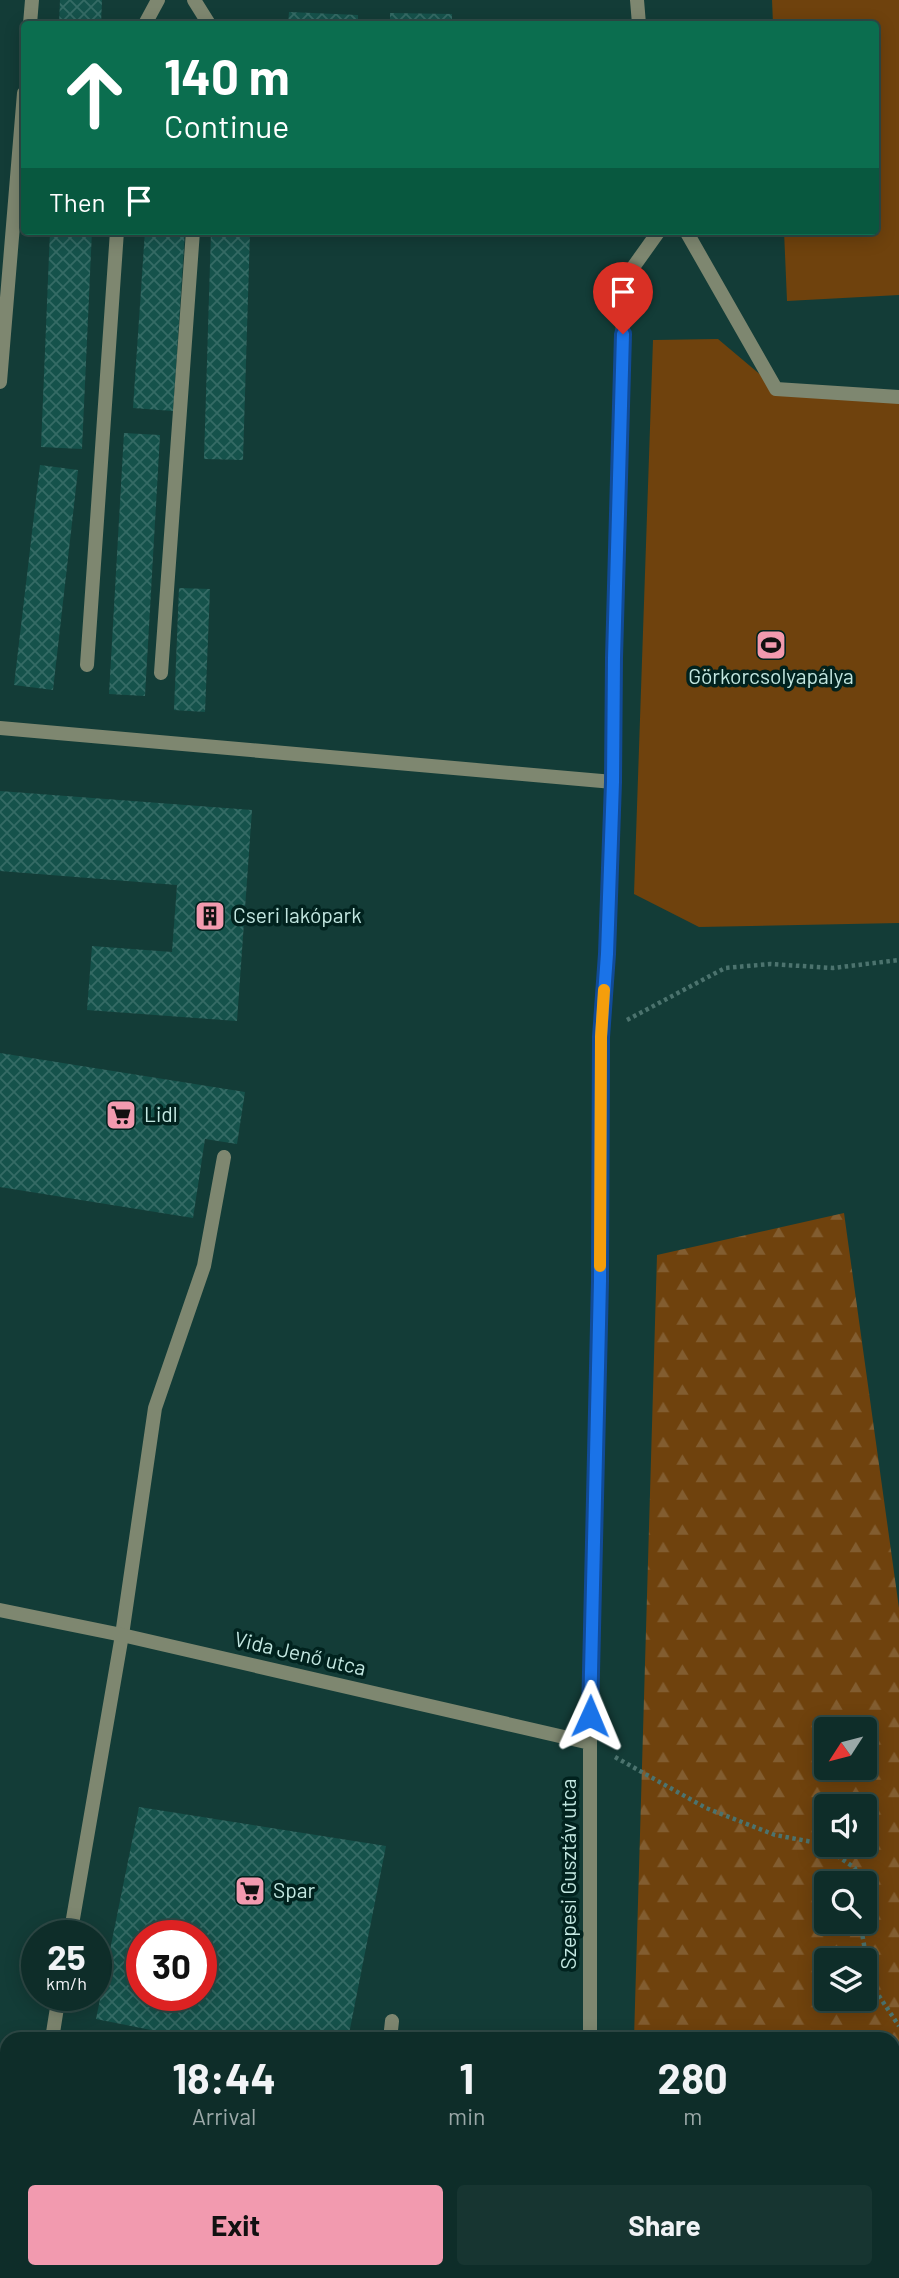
<!DOCTYPE html>
<html lang="en">
<head>
<meta charset="utf-8">
<style>
  body { margin:0; font-family:Barlow,sans-serif; background:#173531; color:#f1f3f6; height:100vh; display:flex; flex-direction:column; font-size:26px; white-space:nowrap }
  * { box-sizing:border-box; margin:0 }
  p { font-size:23px; color:#9ba8a8 }
  .icon { flex:none; width:38px; height:38px; fill:none; stroke:currentColor; stroke-width:2; stroke-linecap:round; stroke-linejoin:round }
  .map { position:relative; flex:1; overflow:hidden }
  .drawer { position:absolute; left:0px; top:2032px; width:900px; height:247px; display:flex; flex-direction:column; background:#0e2d29; border-radius:21px 21px 0 0; box-shadow:0 4px 18px #0003,0 0 0 2px #2e4946 }
  .drawer>* { flex:none }
  .banner { position:absolute; left:21px; top:21px; width:858px; height:214px; border-radius:7px; box-shadow:0 4px 18px #0003,0 0 0 2px #2e4946; background:#0b6e4f; color:#fff; overflow:hidden }
  .needle { width:46px; rotate:234deg }
  .buttons { position:absolute; left:814px; top:1717px; display:grid; gap:14px }
  .buttons a { display:grid; place-items:center; width:63px; height:63px; border-radius:7px; background:#0e2d29; box-shadow:0 4px 18px #0003,0 0 0 2px #2e4946; font-size:35px }
  .speed { position:absolute; left:21px; top:1920px; display:flex; gap:14px; font-size:35px; font-weight:700; text-align:center }
  .speed>* { display:grid; place-content:center; width:91px; height:91px; border-radius:50%; background:#0e2d29; box-shadow:0 4px 18px #0003,0 0 0 2px #2e4946; line-height:1 }
  .speed small { font-size:18px; font-weight:400 }
  .speed .limit { border:10px solid #d22; background:#fff; color:#111 }
  .pin { position:absolute; display:grid; place-items:center; width:60px; height:60px; color:#fff; margin:-72px -30px; border-radius:50% 50% 50% 0; rotate:-45deg; box-shadow:0 0 7px #0007 }
  .pin .icon { rotate:45deg }
  .me { position:absolute; width:77px; margin:-38px; rotate:1deg; stroke-linejoin:round; filter:drop-shadow(0 0 5px #0008) }
  .turn { display:flex; align-items:center; gap:24px; height:147px; padding:0 28px; font-size:32px }
  .turn .icon { width:91px; height:91px; stroke-width:2.5 }
  .turn b { display:block; font-size:49px; line-height:60px }
  .then { display:flex; align-items:center; height:66px; padding:0 28px; background:#0003; gap:14px; font-size:26px }
  .eta { display:flex; justify-content:space-evenly; align-items:center; height:119px; text-align:center }
  .eta b { font-size:42px; font-weight:700; line-height:49px }
  .action { display:flex; gap:14px; margin-top:auto; padding:14px 28px }
  .action a { flex:1; height:80px; border-radius:7px; background:#f29aaf; color:#111; font-size:28px; font-weight:700; line-height:80px; text-align:center }
  .action a+a { background:#173531; color:#f1f3f6 }
  .map>svg:first-child { display:block }
  .green { fill:#6f420d }
  .forest { fill:url(#forest-firs); fill-rule:evenodd }
  .building { fill:url(#building-cross-hatch); fill-rule:evenodd }
  .lines { fill:none; stroke-linecap:round; stroke-linejoin:round }
  .path { stroke:#4c736e; stroke-width:4.5; stroke-dasharray:3.5 3.5; stroke-linecap:butt }
  .lane { stroke:#7e8770; stroke-width:14 }
  .street { stroke:#7e8770; stroke-width:14 }
  .route-casing { stroke:#114b97; stroke-width:18 }
  .route { stroke:#1a73e8; stroke-width:12 }
  .slow { stroke:#f59e0b; stroke-width:12 }
  .labels { text-anchor:middle; stroke-width:7; stroke-linejoin:round; paint-order:stroke }
  .poi-label { font-size:21px; fill:#c3e7e1; stroke:#01221e; text-anchor:start }
  .street-label { font-size:21px; fill:#c3e7e1; stroke:#01221e }
</style>
</head>
<body>
<div class="map">
<svg width="899" height="2278" viewBox="0 0 899 2278">
  <defs>
    <pattern id="forest-firs" width="22" height="20" patternUnits="userSpaceOnUse" patternTransform="scale(1.75)"><rect width="22" height="20" fill="#6f420d"/><path d="M5 1l3.5 6h-7zM16 11l3.5 6h-7z" fill="#825d30"/></pattern>
    <pattern id="building-cross-hatch" width="8" height="8" patternUnits="userSpaceOnUse" patternTransform="scale(1.75)"><rect width="8" height="8" fill="#15524b"/><path d="M0 0l8 8M0 8l8-8" fill="none" stroke="#356b65"/></pattern>
  </defs>
  <rect width="100%" height="100%" fill="#133c37"/>
  <path class="green" d="M772 0H899V295L787 301 784 231H875V24H773Z
    M718 339 776 388 899 397V923L699 927 634 894 653 340Z"/>
  <path class="forest" d="M844 1213 899 1608V2278H628V2272H892V2039H634L657 1255ZM826 1729H864V1768H826ZM826 1806H864V1844H826ZM826 1883H864V1922H826ZM864 1960V1998H826V1960Z"/>
  <path class="building" d="M60 0H102L101 24H59Z
    M289 12 358 15V24H288Z
    M390 13 452 14V24H390Z
    M160 21 181 22V24H159Z
    M50 231H92L82 449 41 447Z
    M145 231H185L173 411 133 408Z
    M211 231H250L243 460 204 459Z
    M124 433 160 435 145 696 109 694Z
    M40 465 78 470 53 690 14 685Z
    M179 588 210 589 205 712 174 710Z
    M0 791 252 810 237 1021 87 1010 92 946 172 952 177 885 0 871Z
    M0 1053 245 1092 237 1144 205 1139 193 1218 0 1187Z
    M139 1807 386 1846 348 2039H196L96 2019ZM142 1936H201V1995H142Z
    M148 2272H290L289 2278H174Z"/>
  <g class="lines">
    <path class="path" d="M627 1020 725 968 770 964 833 968 899 960
      M615 1757 706 1808 775 1835 818 1843 855 1868 857 1883
      M860 1922 871 1984 899 2026"/>
    <path class="lane" d="M194 0 209 24
      M30 24 32 0
      M145 24 158 0
      M686 231 776 389 899 397
      M0 382 24 93
      M87 665 117 231
      M161 673 193 231
      M70 1936 122 1635 155 1408 204 1266 224 1157
      M52 2039 59 1995
      M390 2039 392 2021
      M10 2278 11 2272"/>
    <path class="street" d="M637 0 639 24
      M0 728 613 782
      M0 1610 122 1635 590 1743
      M590 2039V1743L600 1281 601 1037 607 954 613 782 614 658 624 280 659 231
      M583 2278 584 2272"/>
  </g>
  <g class="lines">
    <g class="route-casing">
      <path id="route" d="M590 1716 600 1281 601 1037 607 954 613 782 614 658 623 334"/>
    </g>
    <use href="#route" class="route"/>
    <path class="slow" d="M600 1266 601 1037 604 990"/>
  </g>
  <defs>
    <g id="stadium-square" transform="scale(1.575)"><rect x="-9" y="-9" width="18" height="18" rx="4" fill="#f29aaf" stroke="#01221e"/><path d="M0-5a6.5 5 0 1 0 0 10a6.5 5 0 1 0 0-10ZM-3.5-1.8h7v3.6h-7Z" fill="#111"/></g>
    <g id="building-square" transform="scale(1.575)"><rect x="-9" y="-9" width="18" height="18" rx="4" fill="#f29aaf" stroke="#01221e"/><path d="M-4-6H4V6H1V3H-1V6H-4ZM-2.5-4.3h1.7v1.8h-1.7ZM.8-4.3h1.7v1.8H.8ZM-2.5-1h1.7V.8h-1.7ZM.8-1h1.7V.8H.8Z" fill="#111"/></g>
    <g id="supermarket-square" transform="scale(1.575)"><rect x="-9" y="-9" width="18" height="18" rx="4" fill="#f29aaf" stroke="#01221e"/><path d="M-6-5.5h2.5l.6 2H6L4.5 2H-2.5L-4.4-4H-6ZM-1.5 3.2a1.3 1.3 0 1 0 .1 0ZM3 3.2a1.3 1.3 0 1 0 .1 0Z" fill="#111"/></g>
  </defs>
  <g fill-rule="evenodd">
    <use href="#stadium-square" x="771" y="645"/>
    <use href="#building-square" x="210" y="916"/>
    <use href="#supermarket-square" x="121" y="1115"/>
    <use href="#supermarket-square" x="250" y="1891"/>
  </g>
  <g class="labels">
    <g class="poi-label">
      <text x="771" y="684" text-anchor="middle">Görkorcsolyapálya</text>
      <text x="233" y="923">Cseri lakópark</text>
      <text x="144" y="1122">Lidl</text>
      <text x="273" y="1898">Spar</text>
    </g>
    <g class="street-label">
      <text transform="translate(300 1654) rotate(13)" y="7">Vida Jenő utca</text>
      <text transform="translate(569 1874) rotate(-90)" y="7">Szepesi Gusztáv utca</text>
    </g>
  </g>
</svg>
<div class="buttons">
<a><svg class="needle" viewBox="-14 -14 28 28"><path d="M0-13l5 13h-10z" fill="#e53935"/><path d="M0 13l5-13h-10z" fill="#9ba8a8"/></svg></a>
<a><svg class="icon" aria-label="sound" viewBox="0 0 24 24"><path d="M4 9h4l5-4v14l-5-4H4zM17 9q2 3 0 6"/></svg></a>
<a><svg class="icon" aria-label="search" viewBox="0 0 24 24"><circle cx="10" cy="10" r="6"/><path d="M15 15l6 6"/></svg></a>
<a><svg class="icon" aria-label="layers" viewBox="0 0 24 24"><path d="M12 4l9 5-9 5-9-5zM3 14l9 5 9-5"/></svg></a>
</div>
<div class="speed"><div>25<small>km/h</small></div><div class="limit">30</div></div>
<div class="pin" style="left:623px;top:334px;background:#d93025"><svg class="icon" aria-label="arrive" viewBox="0 0 24 24"><path d="M6 21V4h12l-3 4 3 4H6"/></svg></div>
<svg class="me" style="left:590px;top:1716px" viewBox="-20 -20 40 40"><path d="M0-17L14 15 0 8-14 15z" fill="#1a73e8" stroke="#fff" stroke-width="4"/></svg>
<div class="banner">
<div class="turn"><svg class="icon" aria-label="ahead" viewBox="0 0 24 24"><path d="M12 20V5M6 11l6-6 6 6"/></svg><div><b>140 m</b>Continue</div></div>
<div class="then">Then<svg class="icon" aria-label="arrive" viewBox="0 0 24 24"><path d="M6 21V4h12l-3 4 3 4H6"/></svg></div>
</div>
<section class="drawer">
<div class="eta">
<div><b>18:44</b><p>Arrival</p></div>
<div><b>1</b><p>min</p></div>
<div><b>280</b><p>m</p></div>
</div>
<div class="action"><a>Exit</a><a>Share</a></div>
</section>
</div>
</body>
</html>
